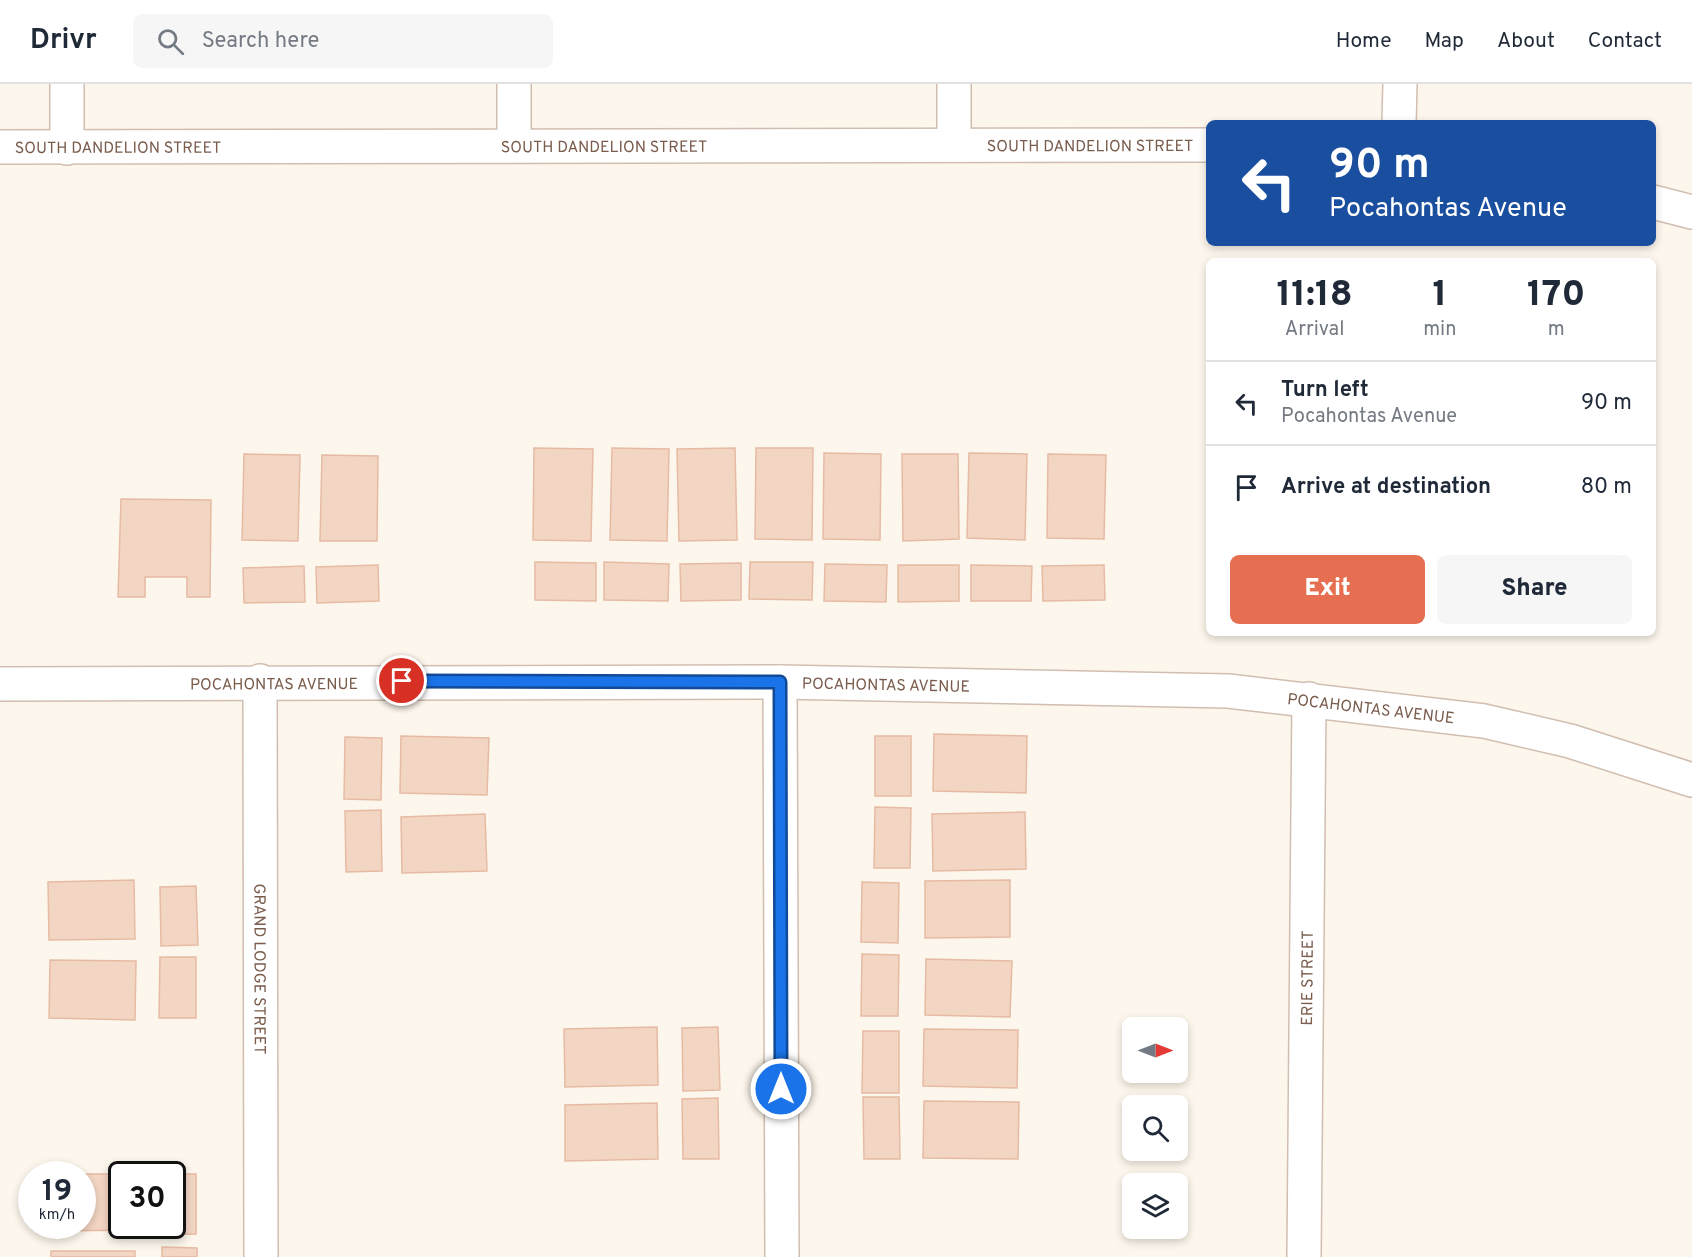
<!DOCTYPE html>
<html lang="en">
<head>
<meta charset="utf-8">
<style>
  body { margin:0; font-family:Overpass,sans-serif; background:#f6f6f7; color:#1f2937; height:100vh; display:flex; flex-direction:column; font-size:22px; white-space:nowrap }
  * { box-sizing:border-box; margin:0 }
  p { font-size:20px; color:#747a83 }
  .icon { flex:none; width:33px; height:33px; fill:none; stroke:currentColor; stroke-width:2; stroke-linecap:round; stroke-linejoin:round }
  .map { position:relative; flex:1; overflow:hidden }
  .sheet { position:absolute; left:1206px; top:174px; width:450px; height:378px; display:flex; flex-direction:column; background:#fff; border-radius:9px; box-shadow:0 3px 9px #0003 }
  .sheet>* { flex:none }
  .hud { position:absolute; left:1206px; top:36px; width:450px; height:126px; border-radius:9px; box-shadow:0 3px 9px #0003; background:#1a4fa0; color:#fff; overflow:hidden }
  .needle { width:39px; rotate:90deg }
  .buttons { position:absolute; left:1122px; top:933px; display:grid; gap:12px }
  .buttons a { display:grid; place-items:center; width:66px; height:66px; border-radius:9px; background:#fff; box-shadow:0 3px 9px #0003; font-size:30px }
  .speed { position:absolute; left:18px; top:1077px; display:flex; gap:12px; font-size:30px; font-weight:700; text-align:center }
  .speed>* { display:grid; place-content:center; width:78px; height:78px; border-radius:50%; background:#fff; box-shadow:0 3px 9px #0003; line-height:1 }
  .speed small { font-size:15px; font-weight:400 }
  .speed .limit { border:3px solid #111; border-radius:9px; background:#fff; color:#111 }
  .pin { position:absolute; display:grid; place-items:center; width:51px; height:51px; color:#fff; margin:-26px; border:3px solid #fff; border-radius:50%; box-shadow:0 2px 6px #0007 }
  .me { position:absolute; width:66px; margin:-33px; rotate:0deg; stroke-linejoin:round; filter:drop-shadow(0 0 4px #0008) }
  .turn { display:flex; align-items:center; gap:21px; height:126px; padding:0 24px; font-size:27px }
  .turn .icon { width:78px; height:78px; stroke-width:2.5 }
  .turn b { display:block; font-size:42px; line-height:51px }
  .eta { display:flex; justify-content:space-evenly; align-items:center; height:102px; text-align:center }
  .eta b { font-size:36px; font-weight:800; line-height:42px }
  .action { display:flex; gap:12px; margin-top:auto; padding:12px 24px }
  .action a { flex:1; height:69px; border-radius:9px; background:#e76f51; color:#fff; font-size:24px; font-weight:800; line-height:69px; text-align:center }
  .action a+a { background:#f6f6f7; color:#1f2937 }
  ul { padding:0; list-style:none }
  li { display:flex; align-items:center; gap:18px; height:84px; padding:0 24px; border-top:2px solid #e0e1e3 }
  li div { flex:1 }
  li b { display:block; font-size:22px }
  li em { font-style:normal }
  header { display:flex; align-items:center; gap:36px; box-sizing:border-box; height:84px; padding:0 30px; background:#fff; border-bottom:2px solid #e0e1e3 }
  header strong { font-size:28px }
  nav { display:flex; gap:33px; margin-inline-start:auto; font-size:21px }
  .search { width:420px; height:54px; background:#f6f6f7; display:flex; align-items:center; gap:15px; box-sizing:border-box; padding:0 21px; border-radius:9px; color:#747a83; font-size:22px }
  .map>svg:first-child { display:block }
  .building { fill:#f3d5c3; stroke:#e6bba3; stroke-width:1.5 }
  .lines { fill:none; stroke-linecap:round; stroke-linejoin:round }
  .minor-casing { stroke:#d1beb0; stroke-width:36 }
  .minor { stroke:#fff; stroke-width:33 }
  .route-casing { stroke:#114b97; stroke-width:15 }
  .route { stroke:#1a73e8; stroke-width:10 }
  .labels { text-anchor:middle; stroke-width:4.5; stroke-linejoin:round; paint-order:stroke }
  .street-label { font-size:16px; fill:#7a5c4d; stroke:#fffaf3 }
</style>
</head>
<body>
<header>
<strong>Drivr</strong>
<div class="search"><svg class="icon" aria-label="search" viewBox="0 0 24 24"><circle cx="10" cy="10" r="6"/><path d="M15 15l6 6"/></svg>Search here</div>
<nav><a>Home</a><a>Map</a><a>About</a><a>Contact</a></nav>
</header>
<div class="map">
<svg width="1692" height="1173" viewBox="0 0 1692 1173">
  <rect width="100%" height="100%" fill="#fdf6ec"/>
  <path class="building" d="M534 364 593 365 591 457 533 456Z
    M612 364 669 365 667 457 610 456Z
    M735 364 737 456 679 457 677 365Z
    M756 364H813L812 456 755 455Z
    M824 369 881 370 880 456 823 455Z
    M969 369 1027 370 1025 456 967 454Z
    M244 370 300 371 298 457 242 456Z
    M902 370H958L959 455 903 457Z
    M1048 370 1106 371 1104 455 1047 454Z
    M322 371 378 372 377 457H320Z
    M121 415 211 416 210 513H187V493H145V513H118Z
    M535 478 596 479V517L535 516Z
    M604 478 669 480 668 517 604 516Z
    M750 478H813L812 516 749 515Z
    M741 479V516L681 517 680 480Z
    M825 480 887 481 886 518 824 517Z
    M378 481 379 517 317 519 316 483Z
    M898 481H959V517L898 518Z
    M971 481 1032 482 1031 517H971Z
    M1104 481 1105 516 1043 517 1042 482Z
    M304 482 305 518 244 519 243 484Z
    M934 650 1027 652 1026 709 933 707Z
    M401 652 489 654 487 711 400 709Z
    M875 652H911V712H875Z
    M345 653 382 654 381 716 344 715Z
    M875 723 911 724 910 784H874Z
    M381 726 382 787 346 788 345 727Z
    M1025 728 1026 785 933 787 932 730Z
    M485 730 487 787 402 789 401 733Z
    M134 796 135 855 49 856 48 798Z
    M1010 796V853L925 854V797Z
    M862 798 899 799 898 859 861 858Z
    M196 802 198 861 161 862 160 803Z
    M862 870 899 871 898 932H861Z
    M160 873H196V934H159Z
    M926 875 1012 877 1010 933 925 931Z
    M50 876 136 877 135 936 49 934Z
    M657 943 658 1001 565 1003 564 945Z
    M718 943 720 1006 683 1007 682 944Z
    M924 945 1018 946 1017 1004 923 1002Z
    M863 947H899V1009H862Z
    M863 1013H899L900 1075H864Z
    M718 1014 719 1075H683L682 1015Z
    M924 1017 1019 1018 1018 1075 923 1074Z
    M657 1019 658 1075 565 1077V1021Z
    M50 1090H135H122V1142H135V1146L50 1147V1142H82V1090Z
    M159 1090H196V1150L160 1151V1142H172V1090Z
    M162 1163 197 1164V1173H162Z
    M51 1167H135V1173H51Z"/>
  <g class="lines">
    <g class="minor-casing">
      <g id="minor">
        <path d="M67 0V64"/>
        <path d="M514 0V61"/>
        <path d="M1399 39 1400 0"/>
        <path d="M954 59V0"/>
        <path id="s1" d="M0 63 1209 61"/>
        <path d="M1653 118 1692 128"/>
        <path id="s2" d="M260 597 261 1173"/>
        <path d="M780 598 782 1173"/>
        <path id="s3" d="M0 600 780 598 1228 607 1484 637 1570 657 1692 696"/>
        <path id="s4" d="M1304 1173 1309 615"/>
      </g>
    </g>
    <use href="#minor" class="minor"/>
  </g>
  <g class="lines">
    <g class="route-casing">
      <path id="route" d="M402 597 780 598 781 1005"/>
    </g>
    <use href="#route" class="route"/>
  </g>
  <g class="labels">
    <g class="street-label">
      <text dy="6" stroke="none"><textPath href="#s1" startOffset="1090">SOUTH DANDELION STREET</textPath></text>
      <text dy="6" stroke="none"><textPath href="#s1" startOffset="604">SOUTH DANDELION STREET</textPath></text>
      <text dy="6" stroke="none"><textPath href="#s1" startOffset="118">SOUTH DANDELION STREET</textPath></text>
      <text dy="6" stroke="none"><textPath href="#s3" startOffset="274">POCAHONTAS AVENUE</textPath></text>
      <text dy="6" stroke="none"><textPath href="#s3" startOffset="886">POCAHONTAS AVENUE</textPath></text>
      <text dy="6" stroke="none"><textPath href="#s3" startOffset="1372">POCAHONTAS AVENUE</textPath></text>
      <text dy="6" stroke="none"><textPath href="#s2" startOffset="288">GRAND LODGE STREET</textPath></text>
      <text dy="6" stroke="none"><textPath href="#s4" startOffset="279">ERIE STREET</textPath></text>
    </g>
  </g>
</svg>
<div class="buttons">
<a><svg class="needle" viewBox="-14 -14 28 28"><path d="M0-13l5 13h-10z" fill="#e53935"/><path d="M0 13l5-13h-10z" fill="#747a83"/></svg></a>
<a><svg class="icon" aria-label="search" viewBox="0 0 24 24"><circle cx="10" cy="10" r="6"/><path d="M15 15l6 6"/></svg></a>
<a><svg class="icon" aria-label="layers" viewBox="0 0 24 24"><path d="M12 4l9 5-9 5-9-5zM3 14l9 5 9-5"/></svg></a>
</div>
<div class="speed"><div>19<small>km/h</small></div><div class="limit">30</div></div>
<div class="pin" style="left:402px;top:597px;background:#d93025"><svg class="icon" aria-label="arrive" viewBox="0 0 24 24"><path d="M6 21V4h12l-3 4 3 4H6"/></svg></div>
<svg class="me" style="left:781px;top:1005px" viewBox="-20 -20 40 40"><circle r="17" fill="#1a73e8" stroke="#fff" stroke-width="3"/><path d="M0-11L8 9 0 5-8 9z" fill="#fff"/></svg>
<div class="hud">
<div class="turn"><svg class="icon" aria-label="left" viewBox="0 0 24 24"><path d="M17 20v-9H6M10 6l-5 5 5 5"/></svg><div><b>90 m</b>Pocahontas Avenue</div></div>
</div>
<section class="sheet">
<div class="eta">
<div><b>11:18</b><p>Arrival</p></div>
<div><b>1</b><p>min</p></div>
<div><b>170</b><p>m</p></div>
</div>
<ul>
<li><svg class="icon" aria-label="left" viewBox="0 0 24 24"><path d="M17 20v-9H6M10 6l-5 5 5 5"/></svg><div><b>Turn left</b><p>Pocahontas Avenue</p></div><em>90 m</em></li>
<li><svg class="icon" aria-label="arrive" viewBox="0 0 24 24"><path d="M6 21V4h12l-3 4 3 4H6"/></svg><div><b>Arrive at destination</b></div><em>80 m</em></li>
</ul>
<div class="action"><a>Exit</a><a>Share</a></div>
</section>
</div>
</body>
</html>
